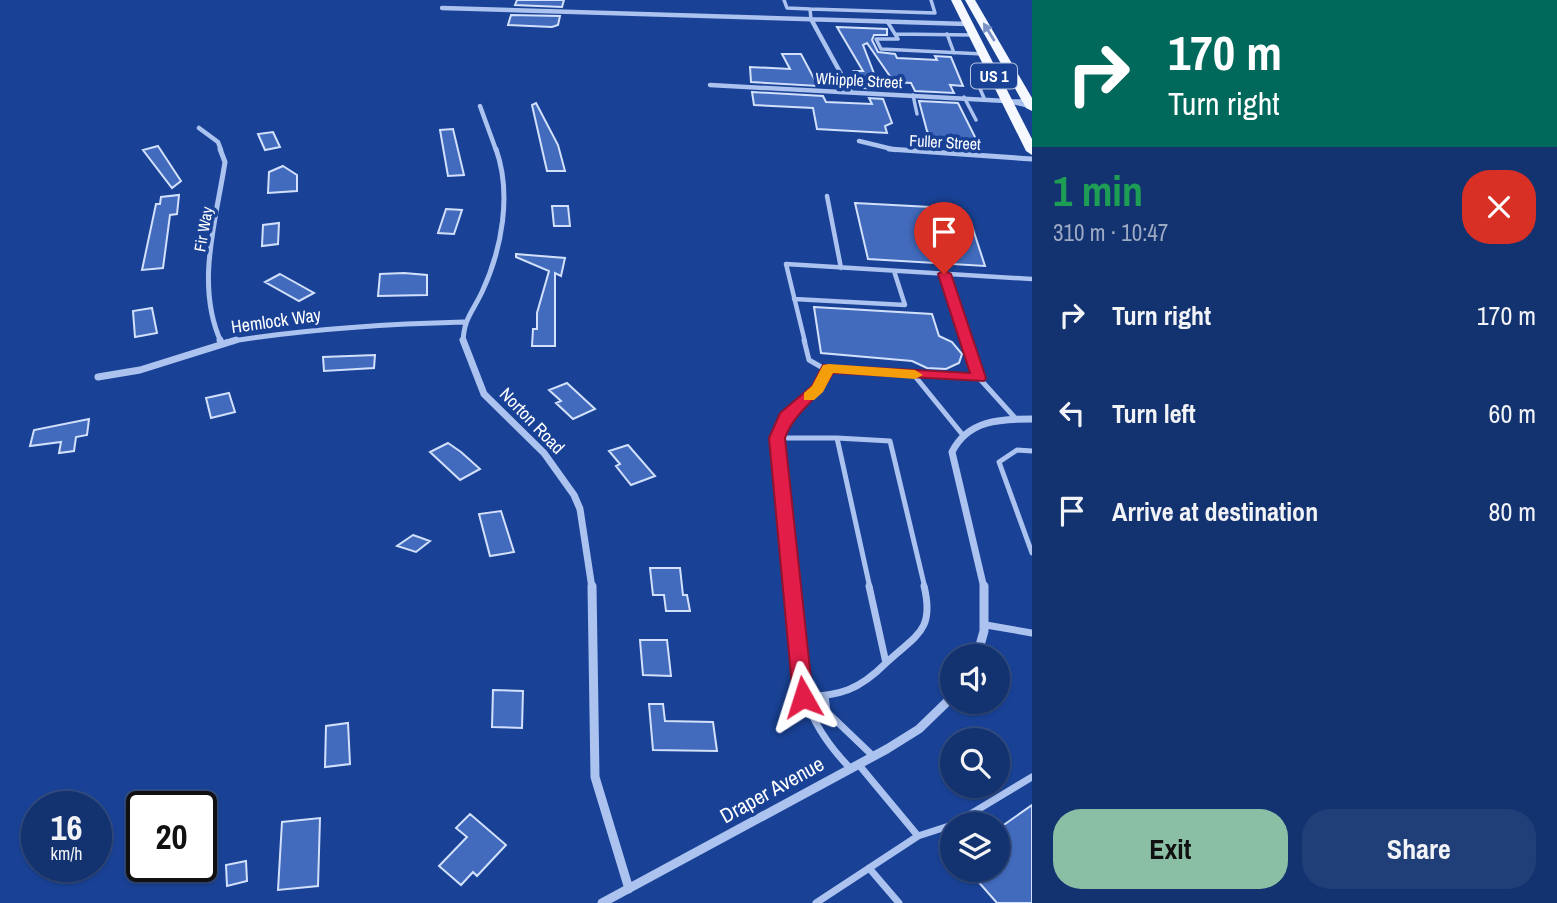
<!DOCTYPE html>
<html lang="en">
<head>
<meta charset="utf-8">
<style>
  body { margin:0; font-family:"Archivo Narrow",sans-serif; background:#203e78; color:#f1f3f6; height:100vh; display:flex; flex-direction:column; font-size:26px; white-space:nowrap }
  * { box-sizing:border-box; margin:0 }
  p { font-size:23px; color:#9daac3 }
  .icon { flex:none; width:38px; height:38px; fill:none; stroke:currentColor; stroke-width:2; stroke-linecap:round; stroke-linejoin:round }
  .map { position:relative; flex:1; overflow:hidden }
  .panel { display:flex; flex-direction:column; background:#133270; width:525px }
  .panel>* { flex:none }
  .top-card { background:#00695c; color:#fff; overflow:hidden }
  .fabs { position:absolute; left:940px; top:644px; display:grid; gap:14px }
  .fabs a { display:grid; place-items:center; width:70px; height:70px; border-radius:50%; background:#133270; box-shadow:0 2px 5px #0004,0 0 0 2px #324d83; font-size:35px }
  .speed { position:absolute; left:21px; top:791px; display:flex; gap:14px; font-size:35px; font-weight:700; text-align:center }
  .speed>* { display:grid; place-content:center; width:91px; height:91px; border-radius:50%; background:#133270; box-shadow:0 2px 5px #0004,0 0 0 2px #324d83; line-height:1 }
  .speed small { font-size:18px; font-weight:400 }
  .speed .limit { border:4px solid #111; border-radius:10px; background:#fff; color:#111 }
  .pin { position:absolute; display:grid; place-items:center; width:60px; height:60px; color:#fff; margin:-72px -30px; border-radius:50% 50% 50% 0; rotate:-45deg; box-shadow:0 0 7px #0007 }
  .pin .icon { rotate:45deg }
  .me { position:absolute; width:77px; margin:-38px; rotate:354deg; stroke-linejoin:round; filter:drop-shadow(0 0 5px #0008) }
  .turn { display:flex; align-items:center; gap:24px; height:147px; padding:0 21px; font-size:32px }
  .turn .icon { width:91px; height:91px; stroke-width:2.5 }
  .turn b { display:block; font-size:49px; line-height:60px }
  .round { display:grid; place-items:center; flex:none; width:74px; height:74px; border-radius:28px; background:#203e78 }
  .summary { display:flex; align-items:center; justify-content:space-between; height:119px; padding:0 21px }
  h1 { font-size:42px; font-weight:700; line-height:52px; color:#1e9e55 }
  .action { display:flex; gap:14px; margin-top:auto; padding:14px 21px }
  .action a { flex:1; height:80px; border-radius:28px; background:#8abfa5; color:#111; font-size:28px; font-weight:700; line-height:80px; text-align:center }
  .action a+a { background:#203e78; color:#f1f3f6 }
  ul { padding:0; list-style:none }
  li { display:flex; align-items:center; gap:21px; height:98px; padding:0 21px }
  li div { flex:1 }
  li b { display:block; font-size:26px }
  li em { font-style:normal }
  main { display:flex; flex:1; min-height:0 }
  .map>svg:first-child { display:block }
  .building { fill:#426bbd; stroke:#d2e0fb; stroke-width:2 }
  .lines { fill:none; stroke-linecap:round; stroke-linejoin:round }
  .lane-far3 { stroke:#acc3f0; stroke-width:3.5 }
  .lane-far2 { stroke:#acc3f0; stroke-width:4.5 }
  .lane-far1 { stroke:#acc3f0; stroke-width:5 }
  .lane { stroke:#acc3f0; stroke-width:7 }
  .street-far3 { stroke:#acc3f0; stroke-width:4.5 }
  .street-far2 { stroke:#acc3f0; stroke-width:5 }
  .street-far1 { stroke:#acc3f0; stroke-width:7 }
  .street { stroke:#acc3f0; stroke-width:9 }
  .primary { fill:#f5f8ff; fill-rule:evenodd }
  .oneway { fill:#7c94c5 }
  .route { fill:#e11d48; stroke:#92132f; stroke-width:2 }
  .slow { fill:#f59e0b }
  .labels { text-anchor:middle; stroke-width:7; stroke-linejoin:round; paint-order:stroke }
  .shield { fill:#194296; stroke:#bac6e0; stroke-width:2 }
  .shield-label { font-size:16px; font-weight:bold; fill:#fff }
  .far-street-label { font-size:16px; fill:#fff; stroke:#194296 }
  .street-label { font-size:18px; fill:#fff; stroke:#194296 }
  .near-street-label { font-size:21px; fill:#fff; stroke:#194296 }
</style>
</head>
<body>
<main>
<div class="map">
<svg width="1032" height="903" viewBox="0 0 1032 903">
  <rect width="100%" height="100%" fill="#194296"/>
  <path class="building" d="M517 0H564L562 7 515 5Z
    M511 15 560 16 558 25 552 27 508 25Z
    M837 27 887 29V35H874L872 40 878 52 895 54 897 58 937 60 935 56 951 57 963 86 950 85 954 93 915 91 911 83 894 82 867 43 863 45 880 89 863 88 854 71H863Z
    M782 54H801L818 86 751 82 750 67 790 69Z
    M752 92 823 96 826 102 872 104 869 98 883 99 892 123 885 126 887 133 817 129 813 108 754 105Z
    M919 101 958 103 981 149 953 148 951 142H935L927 131Z
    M536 103 558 145 565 171H547L532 105Z
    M453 129 464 175 448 176 440 130Z
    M273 132 280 147 265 150 258 134Z
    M158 146 181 181 172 188 143 150Z
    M283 166 297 175V191L268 193 269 172Z
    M179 195 177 214 170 215 163 268 142 270 156 204H160L161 197Z
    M855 203 949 208 954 221 971 223 985 266 868 259Z
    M552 206H568L570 226H554Z
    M446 209 462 210 454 234 438 233Z
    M279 223 278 244 262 246 263 225Z
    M516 254 565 258 561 276 555 273V346H532L533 329H537V313L549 271 516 257Z
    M404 273 427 275V295L378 296 380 274Z
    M280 274 314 293 299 301 265 282Z
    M814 307 932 314 939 336 952 342 962 354 959 363 946 369 927 368 912 361 821 353Z
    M152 308 157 333 135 337 133 311Z
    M375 355 374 368 324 371 323 357Z
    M567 383 595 409 573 419 556 403 561 401 549 390Z
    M229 393 235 412 211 418 206 398Z
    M89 419 87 435 76 437 74 451 59 453 61 442 30 446 34 430Z
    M448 443 461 452 480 469 460 480 430 452Z
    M628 445 655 476 631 485 616 466 620 464 609 451Z
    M501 511 514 552 490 556 479 514Z
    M413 535 430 541 416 552 397 546Z
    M650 568H680L683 595H687L690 611H666L664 595H653Z
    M640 640H667L671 676 643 675Z
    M493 690 523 691 522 728 492 727Z
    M649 704H663L665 721 713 722 717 751 653 750Z
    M348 723 350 764 325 767 326 726Z
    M1032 805V903H997L968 870H998V829Z
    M470 814 506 845 477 876 473 872 461 885 439 866 467 837 456 828Z
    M320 818 318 886 278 890 282 822Z
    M246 861 247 881 227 886 226 865Z"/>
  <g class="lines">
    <path class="lane-far3" d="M784 0 787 8 810 9 811 19
      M810 9 935 13 931 0
      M887 21 898 39H876L881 49 983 54
      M895 34 972 35
      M947 34 954 53
      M913 95 917 114
      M964 97 976 120
      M984 98 975 77 995 78
      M1032 101H1006L1032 107"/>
    <path class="lane-far2" d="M827 196 841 268
      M945 274 967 342
      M794 299 905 305 894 271
      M805 342 786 264 1032 279"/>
    <path class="lane-far1" d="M804 340 809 360 823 368 979 378 967 340
      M914 375 962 434
      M979 378 1016 419
      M777 438H837L870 588
      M837 438 890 441 925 588
      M1032 451 1017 450 999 462 1032 553
      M792 588 777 438 785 416 818 389 829 368"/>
    <path class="lane" d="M792 586C800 666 791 708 851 769
      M986 625 1032 633
      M886 663C916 635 935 631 924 586
      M825 696 827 712 873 756
      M803 697C840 696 859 690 886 663L869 586
      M859 765 918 836
      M954 824 1032 777
      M869 868 899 903
      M816 903 918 836 952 825"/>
    <path class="street-far3" d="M442 8 967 24
      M811 19 851 92
      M710 85 1006 101
      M480 106 496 150
      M199 128 218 142 221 150
      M859 141 896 150"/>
    <path class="street-far2" d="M220 149 225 162C216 221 195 285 221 342
      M889 149 1032 159
      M226 342C305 329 384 324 464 322
      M463 342C464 318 472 313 482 292 502 249 512 194 496 149"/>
    <path class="street-far1" d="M220 340 221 343
      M463 340 484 394 544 453 574 495 580 509 592 588
      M98 377 140 370 236 340
      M984 588 952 452C968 420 1000 419 1032 419"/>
    <path class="street" d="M592 586 595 777 629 889
      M977 656 984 631V586
      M602 903 887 749 919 729 952 697"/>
    <path class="primary" d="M951 0H961L1032 139V155L1026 151Z
      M965 0H975L1032 98V111L1026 108Z"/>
  </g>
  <defs><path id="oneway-solid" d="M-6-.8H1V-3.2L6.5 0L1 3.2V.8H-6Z" transform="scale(1.75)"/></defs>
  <use class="oneway" href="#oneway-solid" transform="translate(989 32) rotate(-122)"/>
  <path class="route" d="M944 270 951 274 986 378 984 381 833 373C820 399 795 410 785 438L813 697 810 703H796L793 697 769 438 780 413 812 386 823 365 970 373 938 274Z"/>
  <path class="slow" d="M829 364 915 370 923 375 915 379 833 373 823 392 814 400H804V393L812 386 823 365Z"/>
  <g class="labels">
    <rect class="shield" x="971" y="63.5" width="46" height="25" rx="5"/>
    <g class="shield-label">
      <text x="994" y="82">US 1</text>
    </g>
    <g class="far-street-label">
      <text transform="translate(859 80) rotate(3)" y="6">Whipple Street</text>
      <text transform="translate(945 142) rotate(3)" y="6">Fuller Street</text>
      <text transform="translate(203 229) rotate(-80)" y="6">Fir Way</text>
    </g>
    <g class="street-label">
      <text transform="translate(276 321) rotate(-8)" y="6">Hemlock Way</text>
      <text transform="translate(532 421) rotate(46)" y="6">Norton Road</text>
    </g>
    <g class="near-street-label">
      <text transform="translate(772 790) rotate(-29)" y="7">Draper Avenue</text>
    </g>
  </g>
</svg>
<div class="fabs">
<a><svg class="icon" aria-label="sound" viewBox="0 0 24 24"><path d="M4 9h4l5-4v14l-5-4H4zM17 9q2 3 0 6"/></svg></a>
<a><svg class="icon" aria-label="search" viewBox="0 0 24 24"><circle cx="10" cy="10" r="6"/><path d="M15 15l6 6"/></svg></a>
<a><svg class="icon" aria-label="layers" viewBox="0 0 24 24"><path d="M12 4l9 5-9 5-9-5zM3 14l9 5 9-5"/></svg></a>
</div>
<div class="speed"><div>16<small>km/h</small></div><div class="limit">20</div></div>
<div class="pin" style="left:944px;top:274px;background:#d93025"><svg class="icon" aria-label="arrive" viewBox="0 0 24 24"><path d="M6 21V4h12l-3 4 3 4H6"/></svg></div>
<svg class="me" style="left:803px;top:697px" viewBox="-20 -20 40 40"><path d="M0-17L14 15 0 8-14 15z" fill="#e11d48" stroke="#fff" stroke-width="4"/></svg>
</div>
<section class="panel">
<div class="top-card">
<div class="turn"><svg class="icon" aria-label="right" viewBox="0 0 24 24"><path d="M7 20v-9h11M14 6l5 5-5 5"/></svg><div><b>170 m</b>Turn right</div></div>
</div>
<div class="summary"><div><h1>1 min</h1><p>310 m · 10:47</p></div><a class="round" style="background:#d93025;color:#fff"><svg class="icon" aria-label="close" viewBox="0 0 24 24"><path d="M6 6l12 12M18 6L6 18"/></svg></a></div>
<ul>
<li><svg class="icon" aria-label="right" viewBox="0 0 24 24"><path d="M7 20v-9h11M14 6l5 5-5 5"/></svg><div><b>Turn right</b></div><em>170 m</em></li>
<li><svg class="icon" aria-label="left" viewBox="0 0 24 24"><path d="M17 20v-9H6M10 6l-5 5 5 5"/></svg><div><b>Turn left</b></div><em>60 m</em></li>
<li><svg class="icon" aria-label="arrive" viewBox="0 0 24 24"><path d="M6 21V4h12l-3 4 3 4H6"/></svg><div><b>Arrive at destination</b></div><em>80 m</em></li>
</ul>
<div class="action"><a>Exit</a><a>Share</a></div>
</section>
</main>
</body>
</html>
